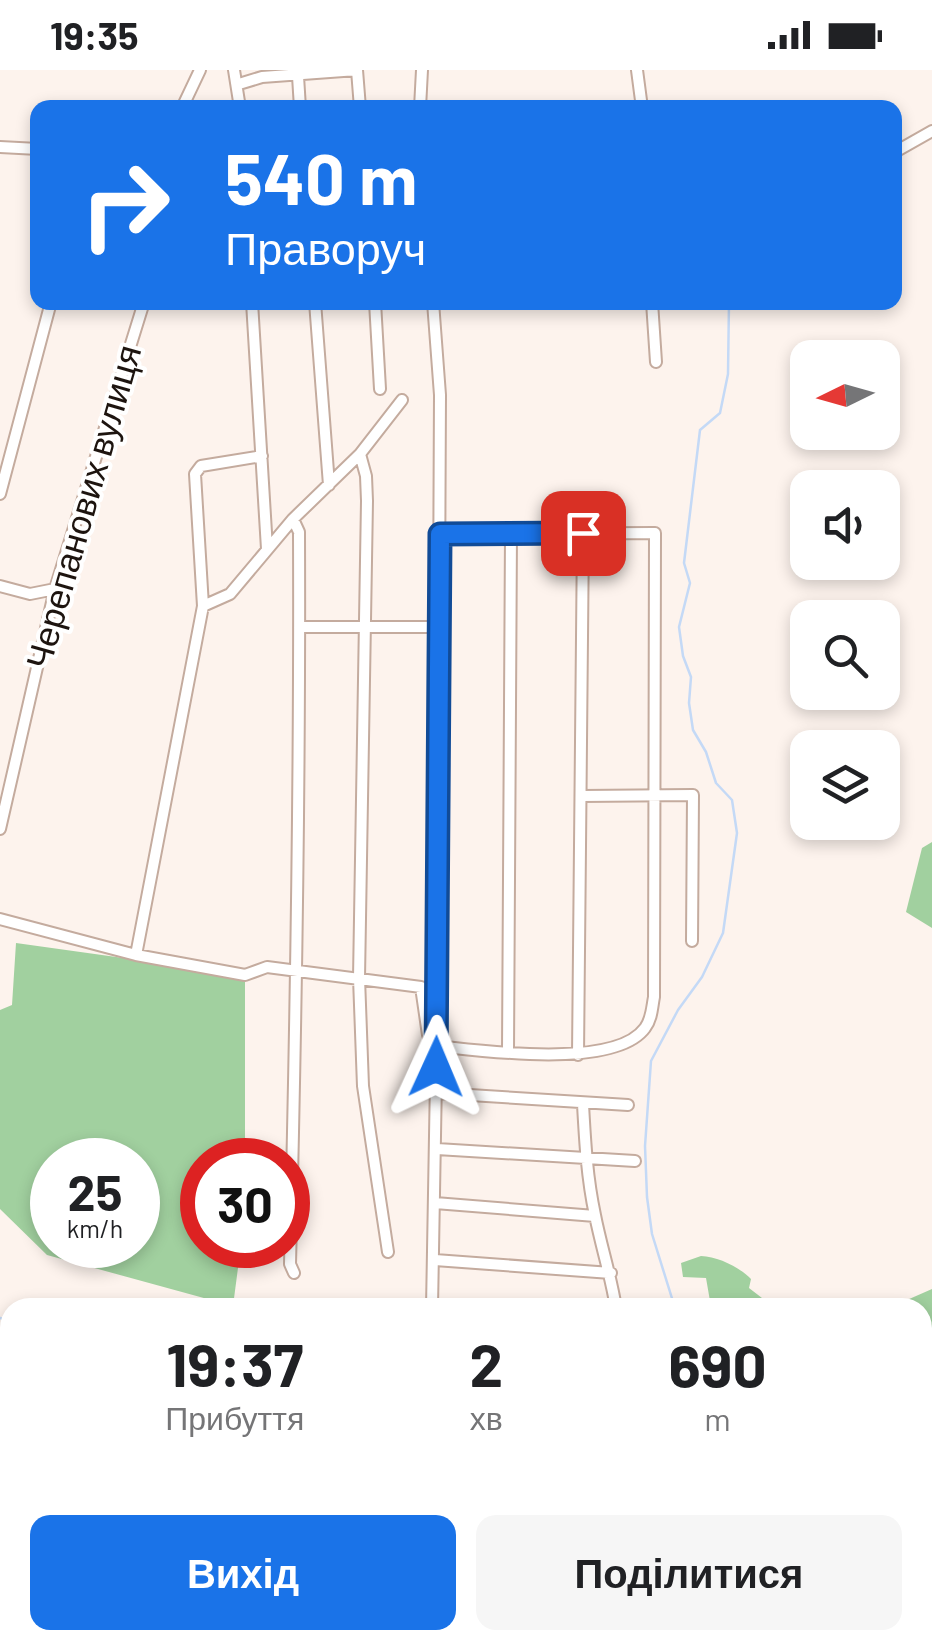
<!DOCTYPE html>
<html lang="uk">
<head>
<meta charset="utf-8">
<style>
  body { margin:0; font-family:Barlow,sans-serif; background:#f6f6f6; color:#202124; height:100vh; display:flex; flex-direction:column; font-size:38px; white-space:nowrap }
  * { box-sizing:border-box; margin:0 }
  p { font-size:32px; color:#757577 }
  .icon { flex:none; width:55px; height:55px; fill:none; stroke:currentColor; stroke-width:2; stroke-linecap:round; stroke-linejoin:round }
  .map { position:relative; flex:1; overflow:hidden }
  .panel { position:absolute; left:0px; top:1228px; width:932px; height:352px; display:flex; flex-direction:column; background:#fff; border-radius:30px 30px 0 0; box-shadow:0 5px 15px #0003 }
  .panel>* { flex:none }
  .top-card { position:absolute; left:30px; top:30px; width:872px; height:210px; border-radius:20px; box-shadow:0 5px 15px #0003; background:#1a73e8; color:#fff; overflow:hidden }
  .needle { width:65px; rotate:265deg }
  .buttons { position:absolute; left:790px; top:270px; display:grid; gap:20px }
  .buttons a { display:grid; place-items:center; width:110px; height:110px; border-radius:20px; background:#fff; box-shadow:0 5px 15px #0003; font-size:50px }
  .speed { position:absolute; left:30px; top:1068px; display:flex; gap:20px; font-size:50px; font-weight:700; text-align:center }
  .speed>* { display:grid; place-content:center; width:130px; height:130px; border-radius:50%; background:#fff; box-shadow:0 5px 15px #0003; line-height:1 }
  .speed small { font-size:25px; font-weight:400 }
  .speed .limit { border:15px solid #d22; background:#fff; color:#111 }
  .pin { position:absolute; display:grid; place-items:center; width:85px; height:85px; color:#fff; margin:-42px; border-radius:20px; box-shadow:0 5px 15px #0006 }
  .me { position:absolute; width:110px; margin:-55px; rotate:1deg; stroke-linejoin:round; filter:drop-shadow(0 0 8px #0008) }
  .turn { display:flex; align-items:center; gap:35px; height:210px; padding:0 30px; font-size:45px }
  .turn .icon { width:130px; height:130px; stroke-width:2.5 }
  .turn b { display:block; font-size:70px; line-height:85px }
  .eta { display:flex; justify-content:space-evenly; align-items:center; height:170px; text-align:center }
  .eta b { font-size:60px; font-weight:700; line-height:70px }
  .button { display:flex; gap:20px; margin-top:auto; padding:20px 30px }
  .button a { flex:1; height:115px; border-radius:20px; background:#1a73e8; color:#fff; font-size:40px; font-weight:700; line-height:115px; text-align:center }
  .button a+a { background:#f6f6f6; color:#202124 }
  .status { display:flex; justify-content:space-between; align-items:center; height:70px; padding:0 50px; background:#fff; direction:ltr }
  .status svg { height:28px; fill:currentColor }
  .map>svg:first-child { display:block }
  .green { fill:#a1d09f; fill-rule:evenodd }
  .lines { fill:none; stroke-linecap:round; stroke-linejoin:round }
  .stream { stroke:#c4d9f6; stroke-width:2.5 }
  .minor-casing { stroke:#c4ab9e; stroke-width:14 }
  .minor { stroke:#fff; stroke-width:10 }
  .route-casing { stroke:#114b97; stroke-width:25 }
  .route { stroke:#1a73e8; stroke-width:18 }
  .labels { text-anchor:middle; stroke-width:8; stroke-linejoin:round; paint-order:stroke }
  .street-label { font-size:35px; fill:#1d140f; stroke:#fff }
</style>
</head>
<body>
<div class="status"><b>19:35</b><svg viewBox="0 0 49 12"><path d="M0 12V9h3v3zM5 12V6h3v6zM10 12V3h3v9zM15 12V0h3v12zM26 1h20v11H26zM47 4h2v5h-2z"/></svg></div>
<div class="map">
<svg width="932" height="1578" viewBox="0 0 932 1578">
  <rect width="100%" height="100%" fill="#fdf3ed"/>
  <path class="green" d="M932 772V858L906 842 922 778Z
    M16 873 245 905V1090H202V1175H241L233 1236 47 1185 0 1139V940L12 935ZM52 1090H138V1175H52Z
    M701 1186C718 1187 738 1196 751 1209L749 1218 762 1228 758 1237H706L710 1231 706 1208 683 1207 681 1193Z
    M932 1219V1405L923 1406 922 1238 891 1237Z"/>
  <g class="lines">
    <path class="stream" d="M675 1238 652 1164 647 1127 645 1076 651 991 678 940 702 907 723 863 737 763 732 730 716 713 706 682 693 660 689 633 691 607 683 586 679 557 690 513 684 493 700 360 720 343 728 304 729 232
      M0 1248 10 1252
      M922 1288 932 1290"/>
    <g class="minor-casing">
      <path id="minor" d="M234 0 240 38
        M357 0 360 38
        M637 0 642 38
        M298 6 300 38
        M239 14 262 7 357 0
        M182 38 200 0
        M420 38 422 0
        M0 77 38 79
        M895 82 932 61
        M252 232 267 479
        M315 232 329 415
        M375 232 380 319
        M652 232 656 292
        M360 384 366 406 367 431 359 908 363 1016 388 1182
        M0 424 51 232
        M293 449 299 462C300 706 296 950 290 1194L294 1203
        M0 516 30 524 55 519
        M203 536 230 524 293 449 360 384 402 330
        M299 557H428
        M582 726 693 725 692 871
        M0 759 55 519 144 232
        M0 849 136 885 245 905 267 897 421 917 428 965 446 977C491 982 616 998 645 958 652 949 652 937 654 927L655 463 440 464
        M136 885 203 536 195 404 201 396 262 386
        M508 981 511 463
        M578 985 583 463
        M438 1023 628 1035
        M583 1034C585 1071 587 1108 595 1145 601 1176 611 1206 616 1238
        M437 1079 635 1091
        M435 1133 595 1146
        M435 1190 611 1203
        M432 1238 437 951 440 325 433 232
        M0 1450 10 1453
        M698 1570 699 1578
        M899 1570 932 1573
        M163 1578 165 1570
        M588 1578 589 1570
        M849 1578V1570"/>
    </g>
    <use href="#minor" class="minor"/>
  </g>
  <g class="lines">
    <g class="route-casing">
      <path id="route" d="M436 997 440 464 583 463"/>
    </g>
    <use href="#route" class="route"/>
  </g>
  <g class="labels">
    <g class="street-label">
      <text transform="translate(84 437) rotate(-74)" y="12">Черепанових вулиця</text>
    </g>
  </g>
</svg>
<div class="buttons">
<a><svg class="needle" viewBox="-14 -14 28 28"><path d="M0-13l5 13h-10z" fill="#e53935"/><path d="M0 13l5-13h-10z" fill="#757577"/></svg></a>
<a><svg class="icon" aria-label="sound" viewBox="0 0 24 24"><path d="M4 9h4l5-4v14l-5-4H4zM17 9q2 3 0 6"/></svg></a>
<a><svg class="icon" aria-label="search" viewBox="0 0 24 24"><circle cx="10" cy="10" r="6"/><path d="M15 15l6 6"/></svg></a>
<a><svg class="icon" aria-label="layers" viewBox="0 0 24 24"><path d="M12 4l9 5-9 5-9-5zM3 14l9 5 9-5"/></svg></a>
</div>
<div class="speed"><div>25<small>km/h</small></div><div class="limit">30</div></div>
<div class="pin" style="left:583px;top:463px;background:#d93025"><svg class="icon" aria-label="arrive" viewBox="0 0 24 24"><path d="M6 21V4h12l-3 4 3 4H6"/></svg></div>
<svg class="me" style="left:436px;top:997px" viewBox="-20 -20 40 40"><path d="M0-17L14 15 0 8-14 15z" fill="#1a73e8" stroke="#fff" stroke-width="4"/></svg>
<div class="top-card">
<div class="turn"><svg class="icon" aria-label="right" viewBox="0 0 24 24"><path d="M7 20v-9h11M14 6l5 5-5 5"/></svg><div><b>540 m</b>Праворуч</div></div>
</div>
<section class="panel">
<div class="eta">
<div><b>19:37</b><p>Прибуття</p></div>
<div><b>2</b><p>хв</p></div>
<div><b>690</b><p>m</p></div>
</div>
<div class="button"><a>Вихід</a><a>Поділитися</a></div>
</section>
</div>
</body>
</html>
